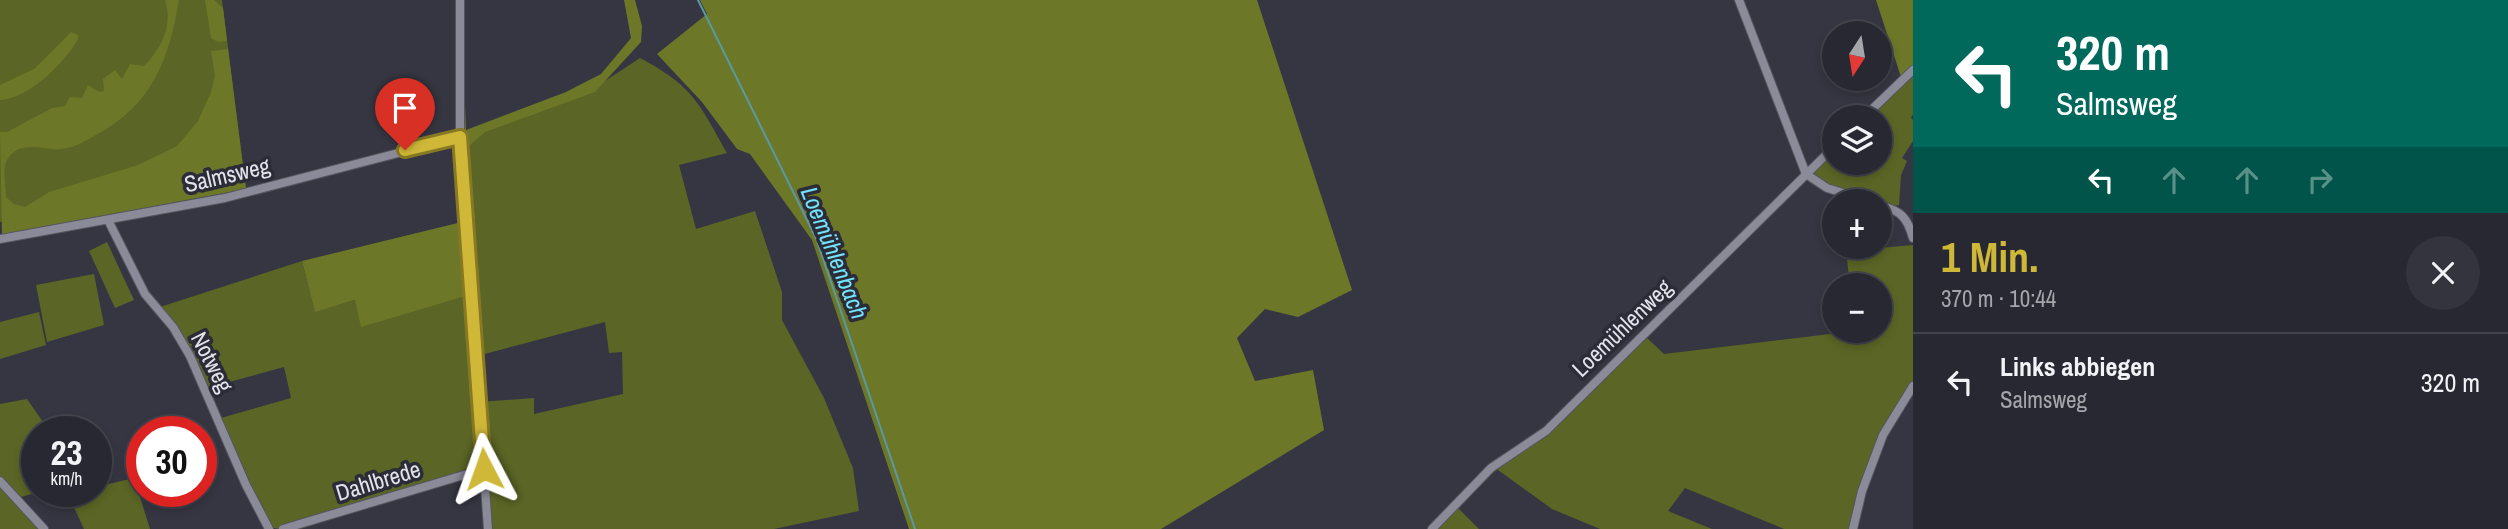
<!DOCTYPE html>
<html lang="de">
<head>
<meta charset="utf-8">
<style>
  body { margin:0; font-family:"Archivo Narrow",sans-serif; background:#34343e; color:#f1f3f6; height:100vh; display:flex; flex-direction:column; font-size:26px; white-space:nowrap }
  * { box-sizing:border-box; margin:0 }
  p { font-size:23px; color:#a5a6ac }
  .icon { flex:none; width:38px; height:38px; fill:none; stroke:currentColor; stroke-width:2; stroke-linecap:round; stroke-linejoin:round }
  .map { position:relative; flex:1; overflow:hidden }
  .sheet { display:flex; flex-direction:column; background:#282832; width:595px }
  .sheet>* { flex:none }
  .top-card { background:#00695c; color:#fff; overflow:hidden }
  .needle { width:46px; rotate:192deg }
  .buttons { position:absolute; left:1822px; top:21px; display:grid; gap:14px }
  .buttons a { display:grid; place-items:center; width:70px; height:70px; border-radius:50%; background:#282832; box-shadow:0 4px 10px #0003,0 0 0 2px #44444d; font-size:35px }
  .speed { position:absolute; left:21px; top:416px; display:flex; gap:14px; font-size:35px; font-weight:700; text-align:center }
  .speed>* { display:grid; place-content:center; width:91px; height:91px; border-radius:50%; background:#282832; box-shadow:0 4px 10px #0003,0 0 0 2px #44444d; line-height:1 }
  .speed small { font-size:18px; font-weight:400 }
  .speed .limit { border:10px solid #d22; background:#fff; color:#111 }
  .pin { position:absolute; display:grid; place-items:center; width:60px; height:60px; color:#fff; margin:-72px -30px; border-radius:50% 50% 50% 0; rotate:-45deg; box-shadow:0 0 7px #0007 }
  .pin .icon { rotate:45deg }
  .me { position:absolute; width:77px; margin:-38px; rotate:356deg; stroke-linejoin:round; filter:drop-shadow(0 0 5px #0008) }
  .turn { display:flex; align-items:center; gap:24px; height:147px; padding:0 28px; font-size:32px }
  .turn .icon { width:91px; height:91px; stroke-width:2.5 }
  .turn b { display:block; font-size:49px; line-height:60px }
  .lanes { display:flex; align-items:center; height:66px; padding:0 28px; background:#0003; justify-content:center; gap:35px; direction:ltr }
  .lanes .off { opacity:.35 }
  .round { display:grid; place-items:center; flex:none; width:74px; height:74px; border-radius:37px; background:#34343e }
  .overview { display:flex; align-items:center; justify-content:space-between; height:119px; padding:0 28px }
  h1 { font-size:42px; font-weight:700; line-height:52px; color:#cfb837 }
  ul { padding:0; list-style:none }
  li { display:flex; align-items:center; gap:21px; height:98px; padding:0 28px; border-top:2px solid #44444d }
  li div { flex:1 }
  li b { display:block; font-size:26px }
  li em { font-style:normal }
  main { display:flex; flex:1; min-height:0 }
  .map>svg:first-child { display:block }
  .green { fill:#5b6525; fill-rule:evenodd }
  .forest { fill:#6c7727 }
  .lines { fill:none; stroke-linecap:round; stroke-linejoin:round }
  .stream { stroke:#5a98a6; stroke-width:2 }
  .minor-casing { stroke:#55555f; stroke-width:10 }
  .minor { stroke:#8a8a98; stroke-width:8 }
  .route-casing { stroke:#877824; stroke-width:18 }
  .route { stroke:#cfb837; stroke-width:12 }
  .labels { text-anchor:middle; stroke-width:7; stroke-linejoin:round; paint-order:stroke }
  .street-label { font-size:23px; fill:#e3e3eb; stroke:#2c2c38 }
  .water-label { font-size:24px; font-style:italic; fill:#72e3fb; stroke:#2c2c38 }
</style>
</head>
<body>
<main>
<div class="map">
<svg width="1913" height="529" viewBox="0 0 1913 529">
  <rect width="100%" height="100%" fill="#363642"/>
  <path class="green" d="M0 0H222L246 189 0 222Z
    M640 58C693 86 699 103 727 153L679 165 696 229 755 211 782 292V320L824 398 853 468 859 511 774 529H488L484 470 279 529 269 527 221 418 291 398 284 367 207 388 160 307 302 261 315 311 356 300 472 294 460 137 602 83ZM605 322 609 353 622 352 623 394 534 414V398L479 402 477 356Z
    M1913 75V114L1911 118 1913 120V141L1902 158 1907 161 1901 175 1899 205 1894 206C1874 200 1823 189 1813 172L1834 150V163H1880V117H1868Z
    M107 242 134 300 115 308 89 251Z
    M1913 245V386L1883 435 1853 529H1784L1685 488 1668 511 1712 529H1600L1552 509 1498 470 1497 464 1546 431 1647 338 1664 354 1855 331H1880V285H1850L1846 251Z
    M94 274 104 325 47 342 36 285Z
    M39 312 46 345 0 359V322Z
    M27 399 50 432H37L39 492 17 498 0 479V404Z
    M134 478 150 529H84L67 492H96V487Z
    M0 485 41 529H0Z
    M1457 507 1479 529H1435Z"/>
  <path class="forest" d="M165 0H179C169 60 152 105 96 135 86 141 73 148 62 149 44 151 20 138 7 160 2 168 6 187 6 197L14 204 25 207 49 192 138 165 177 146 198 121 211 92 215 76 211 51 228 49 246 189 2 235 0 132H7L52 108 65 106 70 97 82 98 88 85 99 92 104 91 103 79 115 70 122 79 130 64 144 66C162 48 173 25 165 0Z
    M205 0H214L223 8 227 41 218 42 211 38Z
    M624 0H635L642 26 641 42 595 92 485 132 469 146 478 275 473 276 472 294 361 327 355 300 315 312 302 261 466 221 462 219 460 137 463 53 466 130 566 92 601 74 631 38Z
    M700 0H1257L1352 290 1298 317 1265 309 1237 338 1255 381 1313 370 1324 430 1161 529H909L812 240 750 154 737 149 702 102 657 54 707 14Z
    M1876 0H1913V65L1901 77Z
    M71 32 78 35V39C65 63 28 99 0 100V85L34 69Z"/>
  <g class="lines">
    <path class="stream" d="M698 0 816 238 915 529"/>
    <g class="minor-casing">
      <path id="minor" d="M460 0V137L488 529
        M1739 0 1806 174 1827 188 1869 201
        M1864 117 1913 70
        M1880 205C1900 211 1907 216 1913 238
        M108 220 145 294 173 327 190 356 246 485 269 529
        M0 239 225 198 460 137
        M0 481 44 529
        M283 529 484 469
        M1432 529 1491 468 1546 431 1834 147
        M1853 529 1862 491 1883 435 1913 386"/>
    </g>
    <use href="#minor" class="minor"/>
  </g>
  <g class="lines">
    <g class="route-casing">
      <path id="route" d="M405 150 460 137 484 469"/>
    </g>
    <use href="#route" class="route"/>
  </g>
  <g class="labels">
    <g class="street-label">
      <text transform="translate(227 175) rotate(-13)" y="8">Salmsweg</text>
      <text transform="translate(1622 328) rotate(-44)" y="8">Loemühlenweg</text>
      <text transform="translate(212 362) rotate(63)" y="8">Notweg</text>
      <text transform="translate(378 481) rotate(-17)" y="8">Dahlbrede</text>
    </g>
    <g class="water-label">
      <text transform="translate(834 253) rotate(68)" y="8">Loemühlenbach</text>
    </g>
  </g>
</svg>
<div class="buttons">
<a><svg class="needle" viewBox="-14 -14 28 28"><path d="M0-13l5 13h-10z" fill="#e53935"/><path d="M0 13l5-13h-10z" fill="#a5a6ac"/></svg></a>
<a><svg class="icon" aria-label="layers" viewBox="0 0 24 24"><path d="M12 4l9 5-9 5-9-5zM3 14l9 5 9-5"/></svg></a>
<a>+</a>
<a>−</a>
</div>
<div class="speed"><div>23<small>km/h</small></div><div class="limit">30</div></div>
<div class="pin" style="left:405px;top:150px;background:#d93025"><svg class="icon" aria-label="arrive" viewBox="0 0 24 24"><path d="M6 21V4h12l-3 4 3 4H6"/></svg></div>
<svg class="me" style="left:484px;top:469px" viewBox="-20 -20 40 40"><path d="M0-17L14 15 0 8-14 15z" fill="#cfb837" stroke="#fff" stroke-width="4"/></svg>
</div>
<section class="sheet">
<div class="top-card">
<div class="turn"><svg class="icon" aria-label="left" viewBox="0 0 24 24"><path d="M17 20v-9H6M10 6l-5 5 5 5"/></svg><div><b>320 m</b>Salmsweg</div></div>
<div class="lanes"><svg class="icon" aria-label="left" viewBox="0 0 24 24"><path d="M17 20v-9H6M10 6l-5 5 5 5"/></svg><svg class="icon off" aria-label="ahead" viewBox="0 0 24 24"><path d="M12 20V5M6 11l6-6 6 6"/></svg><svg class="icon off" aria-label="ahead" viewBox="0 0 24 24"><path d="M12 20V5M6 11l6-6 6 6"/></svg><svg class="icon off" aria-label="right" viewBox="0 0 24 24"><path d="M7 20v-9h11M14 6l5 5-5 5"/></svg></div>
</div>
<div class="overview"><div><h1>1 Min.</h1><p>370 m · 10:44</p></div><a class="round"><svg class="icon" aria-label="close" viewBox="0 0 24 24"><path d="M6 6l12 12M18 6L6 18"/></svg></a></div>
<ul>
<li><svg class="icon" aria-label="left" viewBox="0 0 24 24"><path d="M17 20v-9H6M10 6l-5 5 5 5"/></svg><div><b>Links abbiegen</b><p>Salmsweg</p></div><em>320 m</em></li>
</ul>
</section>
</main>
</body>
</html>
